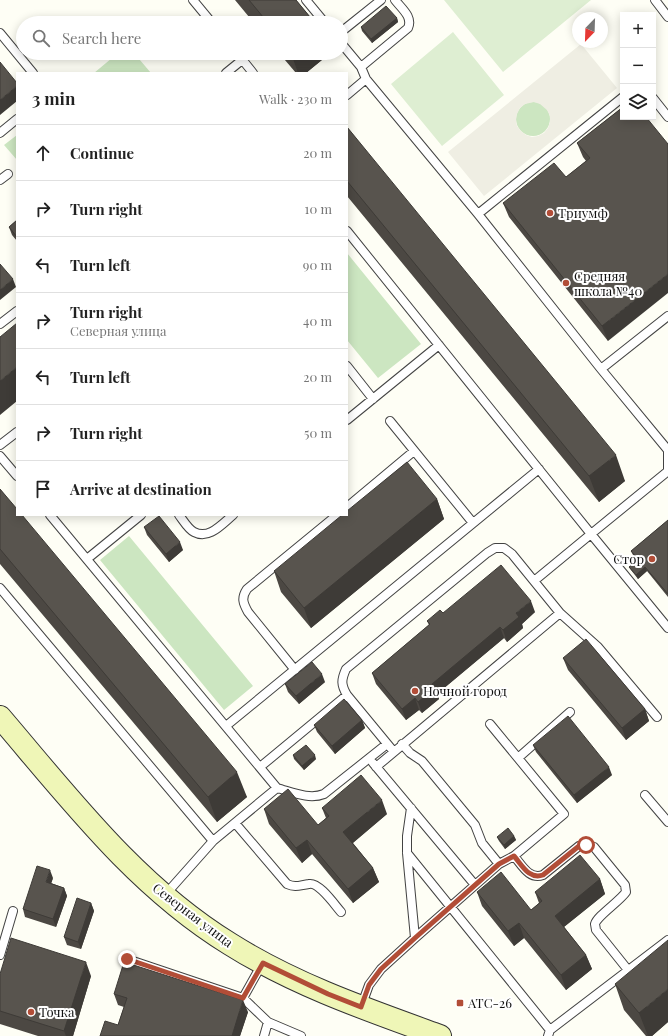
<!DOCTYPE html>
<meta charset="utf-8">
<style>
:root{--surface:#fff;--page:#f2f2f2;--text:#222;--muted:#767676;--line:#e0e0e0}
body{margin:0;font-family:"Playfair Display",serif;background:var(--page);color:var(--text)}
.controls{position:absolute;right:12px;top:12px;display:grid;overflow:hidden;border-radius:0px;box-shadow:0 2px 10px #0003}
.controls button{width:36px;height:36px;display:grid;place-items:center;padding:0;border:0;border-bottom:1px solid var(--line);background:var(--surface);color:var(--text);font:20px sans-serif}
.compass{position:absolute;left:572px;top:12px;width:36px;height:36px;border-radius:50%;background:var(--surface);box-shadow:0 2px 10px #0003;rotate:203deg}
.stop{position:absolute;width:12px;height:12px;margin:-9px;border:3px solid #b24d37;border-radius:50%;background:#fff}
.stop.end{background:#b24d37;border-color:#fff;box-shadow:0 1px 4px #0008}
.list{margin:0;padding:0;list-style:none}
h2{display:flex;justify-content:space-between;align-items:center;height:52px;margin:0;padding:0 16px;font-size:17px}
h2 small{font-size:13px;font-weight:400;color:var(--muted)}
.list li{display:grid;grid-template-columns:26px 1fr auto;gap:12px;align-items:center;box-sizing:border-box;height:56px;padding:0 16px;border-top:1px solid var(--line)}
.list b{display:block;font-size:15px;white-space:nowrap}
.list p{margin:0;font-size:13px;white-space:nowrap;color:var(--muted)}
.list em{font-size:13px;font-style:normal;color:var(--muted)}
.icon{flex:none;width:22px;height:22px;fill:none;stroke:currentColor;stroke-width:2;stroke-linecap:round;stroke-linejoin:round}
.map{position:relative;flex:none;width:668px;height:1036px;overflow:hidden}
.search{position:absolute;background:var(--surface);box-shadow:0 2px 10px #0003;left:16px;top:16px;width:332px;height:44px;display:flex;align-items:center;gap:10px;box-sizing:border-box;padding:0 14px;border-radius:22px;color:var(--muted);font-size:15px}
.panel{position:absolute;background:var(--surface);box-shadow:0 2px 10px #0003;left:16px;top:72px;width:332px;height:444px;border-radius:0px}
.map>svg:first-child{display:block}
.green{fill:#cce6c1}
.pitch{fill:#deeed2}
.plaza{fill:#efeee3;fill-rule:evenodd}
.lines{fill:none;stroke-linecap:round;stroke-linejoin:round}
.service-casing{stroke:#434343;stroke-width:10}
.secondary-casing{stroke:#323232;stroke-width:24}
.service{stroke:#fff;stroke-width:8}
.secondary{stroke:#eff6b7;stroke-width:22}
.wall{fill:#4c4843}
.shaded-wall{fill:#3e3b37}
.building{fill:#58544e;stroke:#3e3b37}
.route{stroke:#b24d37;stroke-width:5}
.poi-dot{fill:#b24d37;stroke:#fff;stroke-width:1.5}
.labels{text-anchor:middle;stroke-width:4;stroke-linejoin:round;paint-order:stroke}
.poi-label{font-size:13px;fill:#101010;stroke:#fff;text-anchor:start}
.street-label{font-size:13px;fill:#101010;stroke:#fff}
</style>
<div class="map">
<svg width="668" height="1036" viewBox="0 0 668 1036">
<rect width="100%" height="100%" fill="#fefef5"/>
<path class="green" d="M118,53H134L151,73H94Z
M516 119a17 17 0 1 1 34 0a17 17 0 1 1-34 0Z
M17,135V160L4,145Z
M347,253L421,344L378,378L347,340Z
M129,536L253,686L224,710L100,560Z"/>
<path class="pitch" d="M444,0H591L503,72Z
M453,32L504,95L442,146L391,84Z"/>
<path class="plaza" d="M581,44L617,88L484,196L448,152ZM534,102L540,104L547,110L550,116V122L548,128L544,133L538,136L532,137L526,135L521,131L517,126L516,120L517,114L520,108L525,104Z"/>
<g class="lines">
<g class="service-casing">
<path id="service" d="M193,0L212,23
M306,0L325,23
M655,0L668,17
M341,32L381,0
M0,33L33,73
M341,43L361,67L366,79L478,214L601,369L667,449
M237,53L253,73
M361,67L408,28C413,17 402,9 395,0
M226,73L242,60
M347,95L366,79
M653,98L668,117
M0,133L17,119
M0,180L8,174
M478,214L623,97
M347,231L591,534L534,581
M0,324L17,311
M347,366L373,399
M601,369L668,316
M347,420L439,345
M390,421L473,523
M0,445L17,432
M668,449V470
M0,456L17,476
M668,471L591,534L668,628
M347,507L414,451
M50,515L277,788C292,792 309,800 324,794L387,744
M179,515C183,520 188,529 194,532C209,540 222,524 233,515
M87,559L141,515
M0,588L213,841L165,895
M295,670L248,612C243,603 241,598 247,589L337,515
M226,726L539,469
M402,744L410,753L422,761L475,825L482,843L499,864
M394,752L347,695C341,685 341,680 346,669L487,553L495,548H504L512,554L560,613L598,647L657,717
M518,758L570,712
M373,763L475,885
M260,767L347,695
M376,767L560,613
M645,795L668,822
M411,808L407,836V853L415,938
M235,823L287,884C296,888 300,885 309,884C319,882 334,904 341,912
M213,841L277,788
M407,853L550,1030
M514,856C522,865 529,880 543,875L579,846L586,845L594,847L625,885L626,892C620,901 597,916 595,924C595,924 596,930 596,930L628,970
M0,955L13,911
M127,959L243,998L268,1022L301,1036
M243,998L262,964
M361,1007L369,985L381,969L415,938L499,864L514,856L564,814L490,724
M264,1036L268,1022
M548,1036L550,1030L668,940"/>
</g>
<g class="secondary-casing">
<path id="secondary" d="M0,717C70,799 137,887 230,944C295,985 368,1010 440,1036"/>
</g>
<use href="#service" class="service"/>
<use href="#secondary" class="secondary"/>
</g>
<path class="wall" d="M235,0H296L315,23H254Z
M397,18L398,22L372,43L362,31L361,27Z
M279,53H327L328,55L306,73H296Z
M623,107L608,341L509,217L503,203L566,177L586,161L583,157L577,143Z
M347,127L625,481L599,502L347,196Z
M17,220V241L12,235L9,227Z
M0,489L247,797L217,822L0,564Z
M437,499L444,519L311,628L281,592L274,571Z
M668,520V597L647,571L638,579L631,570L629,567L637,560L633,555L631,551Z
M144,527L183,550L169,562L147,535Z
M535,612L522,624L523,628L507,642L504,638L437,694L439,699L422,713L419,710L406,720L376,684L372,673L429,625L427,621L443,613Z
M563,658L645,709L649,721L626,740L568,670Z
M325,682L299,704L288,692L285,684Z
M362,720L365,728L335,754L317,732L314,725Z
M533,745L612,775L577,803L536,752Z
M293,755L316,759L304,770L294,759Z
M322,808L387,814L353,843L373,868L379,882L353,903L312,854L302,863L269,824L264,809L318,825L326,818Z
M514,836L516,840L505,849L499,841L497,837Z
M53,878L51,883L64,888L67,896L56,927L25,917L23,909Z
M600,879L605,894L564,927L586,955L592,969L566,990L524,938L514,946L482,906L477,892L531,910L539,903L535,892Z
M91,903L94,911L81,949L67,945L64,937Z
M0,974L91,976L73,1036H38L0,1024Z
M615,984L668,1022L652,1036H646L624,1010Z
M114,994L248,1012L240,1036H100L118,1025L124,1007L118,1005Z"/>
<path class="shaded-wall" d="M397,18L398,22L372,43L371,39Z
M291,53H327L328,55L306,73H298Z
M17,86V101L0,115V100Z
M668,274V293L608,341L602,326Z
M13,279L16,287L0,300V290Z
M17,367V401L0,415V381Z
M616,455L625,481L599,502L589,476Z
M437,499L444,519L311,628L304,608Z
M180,542L183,550L169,562L166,554Z
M645,567L647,571L638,579L636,575Z
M531,601L535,612L522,624L523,628L507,642L503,630L516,613Z
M500,627L504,638L437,694L439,699L422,713L418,702L432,684Z
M322,674L325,682L299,704L296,696Z
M415,698L419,710L406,720L402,709Z
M645,709L649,721L626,740L622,728Z
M362,720L365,728L335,754L332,746Z
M315,755L316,759L304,770L302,766Z
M609,767L612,775L577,803L574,795Z
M237,772L247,797L217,822L208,797Z
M382,800L387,814L349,846L343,832Z
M514,836L516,840L505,849L504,845Z
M307,840L312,854L302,863L296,848Z
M373,868L379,882L353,903L348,889Z
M50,870L53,878L49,890L46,882Z
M600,879L605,894L560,930L555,916Z
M64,888L67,896L56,927L53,919Z
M91,903L94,911L81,949L78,942Z
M519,923L524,938L514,946L508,931Z
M586,955L592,969L566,990L561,975Z
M86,962L91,976L73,1036H66L64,1031Z
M668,989V1022L652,1036H648L639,1013Z
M243,1000L248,1012L240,1036H232Z"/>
<path class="building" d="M249,0H296L315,23H268Z
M386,6L397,18L371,39L361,27Z
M0,62L17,83V86L0,100Z
M623,107V117H646L668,144V274L602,326L503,203L554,163L566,177L590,158L577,143Z
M347,127L616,455L589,476L347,181Z
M17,220V237L9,227Z
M0,264L13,279L0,290Z
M17,323V367L0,381V337Z
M407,462L437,499L304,608L274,571L342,515H347V511Z
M0,489L17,509V515H22L237,772L208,797L0,549Z
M159,516L180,542L166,554L144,527Z
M668,520V594L645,567L636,575L629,567L638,559L631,551Z
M501,565L531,601L516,613L519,617L503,630L500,627L432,684L435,688L418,702L415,698L402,709L372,673L430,624L427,621L440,610L443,613Z
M586,639L645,709L622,728L563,658Z
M312,662L322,674L296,696L285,684Z
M344,699L362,720L332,746L314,725Z
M568,716L609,767L574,795L533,745Z
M306,745L315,755L302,766L293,755Z
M361,775L382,800L343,832L373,868L348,889L307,840L296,848L264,809L288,789L318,825L329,816L322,808Z
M508,828L514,836L504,845L497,837Z
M580,855L600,879L555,916L586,955L561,975L519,923L508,931L477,892L501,872L531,910L542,901L535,892Z
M37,866L50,870L46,882L64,888L53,919L23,909Z
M77,898L91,903L78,942L64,937Z
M11,938L86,962L64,1031L0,1011V974Z
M668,940V989L639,1013L615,984Z
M124,962L243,1000L232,1036H100L105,1021L118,1025L127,998L114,994Z"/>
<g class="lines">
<path class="route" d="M127,959L243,998L263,963L328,994L361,1007L369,985L381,969L415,938L499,864L514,856C522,865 529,880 543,875L579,846L586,845"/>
</g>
<g class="poi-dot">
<circle cx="550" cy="213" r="4"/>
<circle cx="566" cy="283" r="4"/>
<circle cx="652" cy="559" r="4"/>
<circle cx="415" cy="691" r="4"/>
<rect x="456" y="999" width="8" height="8" rx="2"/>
<circle cx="31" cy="1012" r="4"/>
</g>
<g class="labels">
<g class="poi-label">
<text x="558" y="218">Триумф</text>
<text x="574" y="281">Средняя<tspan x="574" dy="15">школа №40</tspan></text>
<text x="644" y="564" text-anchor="end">Стор</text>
<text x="423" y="696">Ночной город</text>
<text x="468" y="1008">АТС-26</text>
<text x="39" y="1017">Точка</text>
</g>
<g class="street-label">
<text transform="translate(193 915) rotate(37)" y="5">Северная улица</text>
</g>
</g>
</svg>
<div class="controls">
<button>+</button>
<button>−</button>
<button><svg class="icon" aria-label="layers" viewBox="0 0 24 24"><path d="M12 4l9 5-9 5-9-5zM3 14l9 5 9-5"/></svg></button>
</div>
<svg class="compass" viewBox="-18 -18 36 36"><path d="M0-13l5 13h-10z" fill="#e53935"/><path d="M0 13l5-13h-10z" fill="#767676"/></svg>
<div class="stop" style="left:586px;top:845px"></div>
<div class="stop end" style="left:127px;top:959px"></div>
<div class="search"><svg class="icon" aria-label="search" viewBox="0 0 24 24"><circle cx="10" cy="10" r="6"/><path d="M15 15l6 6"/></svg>Search here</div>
<section class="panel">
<h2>3 min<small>Walk · 230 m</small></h2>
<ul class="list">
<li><svg class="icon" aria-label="ahead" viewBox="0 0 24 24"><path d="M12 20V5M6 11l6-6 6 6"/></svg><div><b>Continue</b></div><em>20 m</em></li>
<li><svg class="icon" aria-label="right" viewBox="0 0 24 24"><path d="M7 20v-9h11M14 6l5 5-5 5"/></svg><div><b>Turn right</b></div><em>10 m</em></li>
<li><svg class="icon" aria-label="left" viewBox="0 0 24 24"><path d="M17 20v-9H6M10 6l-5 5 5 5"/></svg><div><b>Turn left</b></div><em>90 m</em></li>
<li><svg class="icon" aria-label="right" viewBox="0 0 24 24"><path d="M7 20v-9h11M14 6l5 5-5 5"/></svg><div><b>Turn right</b><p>Северная улица</p></div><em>40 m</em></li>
<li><svg class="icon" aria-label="left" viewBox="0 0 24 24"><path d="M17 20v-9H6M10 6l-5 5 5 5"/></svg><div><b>Turn left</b></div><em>20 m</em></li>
<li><svg class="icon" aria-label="right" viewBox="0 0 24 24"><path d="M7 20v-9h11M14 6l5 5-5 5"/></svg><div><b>Turn right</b></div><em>50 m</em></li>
<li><svg class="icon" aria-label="arrive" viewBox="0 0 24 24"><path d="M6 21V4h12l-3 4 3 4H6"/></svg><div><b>Arrive at destination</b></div></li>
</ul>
</section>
</div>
